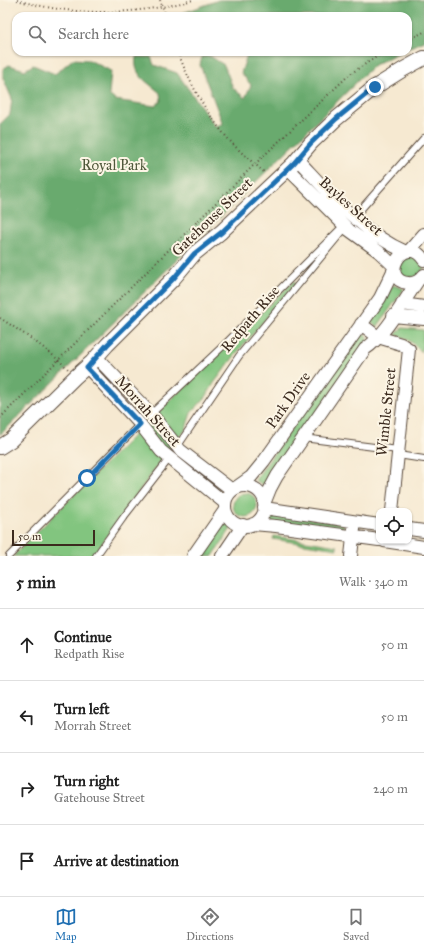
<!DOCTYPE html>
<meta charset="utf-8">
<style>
:root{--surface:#fff;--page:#f2f2f2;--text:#222;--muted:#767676;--line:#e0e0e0;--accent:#1f6fb2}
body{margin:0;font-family:"IM FELL Great Primer",serif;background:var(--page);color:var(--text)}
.controls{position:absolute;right:12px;bottom:12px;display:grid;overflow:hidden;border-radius:8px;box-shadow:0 1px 3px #0004}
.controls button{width:36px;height:36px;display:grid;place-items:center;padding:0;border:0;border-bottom:1px solid var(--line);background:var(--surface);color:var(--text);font:20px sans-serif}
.scale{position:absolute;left:12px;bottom:10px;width:83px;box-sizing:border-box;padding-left:4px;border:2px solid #3b2a1e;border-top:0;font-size:11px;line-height:14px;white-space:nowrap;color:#3b2a1e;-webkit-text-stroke:3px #fcf5e5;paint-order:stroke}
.stop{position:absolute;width:12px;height:12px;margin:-9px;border:3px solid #1f6fb2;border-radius:50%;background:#fff}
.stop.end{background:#1f6fb2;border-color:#fff;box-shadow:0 1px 4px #0008}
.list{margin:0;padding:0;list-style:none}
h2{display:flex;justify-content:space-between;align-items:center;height:52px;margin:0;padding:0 16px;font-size:17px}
h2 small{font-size:13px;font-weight:400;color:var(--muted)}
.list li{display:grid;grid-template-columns:26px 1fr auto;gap:12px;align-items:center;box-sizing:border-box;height:72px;padding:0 16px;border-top:1px solid var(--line)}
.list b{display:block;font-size:15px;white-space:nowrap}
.list p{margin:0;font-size:13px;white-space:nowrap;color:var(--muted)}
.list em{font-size:13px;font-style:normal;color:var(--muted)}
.icon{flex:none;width:22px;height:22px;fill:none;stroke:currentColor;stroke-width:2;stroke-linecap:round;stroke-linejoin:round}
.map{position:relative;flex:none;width:424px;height:556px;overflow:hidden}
.search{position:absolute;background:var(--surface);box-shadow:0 1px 3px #0004;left:12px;right:12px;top:12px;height:44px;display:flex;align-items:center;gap:10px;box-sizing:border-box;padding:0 14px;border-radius:12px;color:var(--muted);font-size:15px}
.sheet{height:340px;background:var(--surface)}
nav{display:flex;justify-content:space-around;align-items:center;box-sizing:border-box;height:56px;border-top:1px solid var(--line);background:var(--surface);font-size:11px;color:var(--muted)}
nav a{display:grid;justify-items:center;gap:2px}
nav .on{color:var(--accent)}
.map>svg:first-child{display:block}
.green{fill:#82c57f;stroke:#5e784e}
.forest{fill:#69aa6e;stroke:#526a46}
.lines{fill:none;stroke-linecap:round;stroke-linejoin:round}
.service-casing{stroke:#574739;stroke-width:8}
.minor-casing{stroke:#574739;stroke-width:14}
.tertiary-casing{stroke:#574739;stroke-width:16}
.path{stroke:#574739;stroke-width:2;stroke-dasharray:1 3;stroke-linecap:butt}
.service{stroke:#fff;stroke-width:6}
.minor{stroke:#fff;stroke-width:12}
.tertiary{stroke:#fff;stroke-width:14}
.route{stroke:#1f6fb2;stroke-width:5}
.labels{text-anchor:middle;stroke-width:4;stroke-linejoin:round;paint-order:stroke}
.park-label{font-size:15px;fill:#50583b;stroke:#fcf5e5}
.street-label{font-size:15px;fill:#3b2a1e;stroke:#fcf5e5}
</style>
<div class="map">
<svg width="424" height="556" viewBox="0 0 424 556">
<rect width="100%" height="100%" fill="#fcf5e5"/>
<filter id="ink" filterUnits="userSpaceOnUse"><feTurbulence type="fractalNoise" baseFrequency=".025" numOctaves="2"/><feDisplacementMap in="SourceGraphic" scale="8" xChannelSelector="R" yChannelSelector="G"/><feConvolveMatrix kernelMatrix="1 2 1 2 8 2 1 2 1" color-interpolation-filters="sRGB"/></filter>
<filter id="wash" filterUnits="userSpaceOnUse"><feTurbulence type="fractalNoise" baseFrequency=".012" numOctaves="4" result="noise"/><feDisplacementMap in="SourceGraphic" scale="16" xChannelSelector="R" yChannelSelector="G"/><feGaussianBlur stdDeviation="0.9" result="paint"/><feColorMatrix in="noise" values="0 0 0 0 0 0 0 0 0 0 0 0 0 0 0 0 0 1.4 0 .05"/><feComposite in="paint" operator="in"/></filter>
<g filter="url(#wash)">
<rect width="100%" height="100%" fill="#f6e9d1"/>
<path class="green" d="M409,254L423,265V269L418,276L407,278L400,273V261Z
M294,281L296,284L239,350L214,383L206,397L191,413L185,431L172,445L93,556H13L135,434Z
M393,285L404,289L377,327L368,320Z
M402,328L424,330L422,352C413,344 408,337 395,335Z
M361,331L369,338L265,486L255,480Z
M233 505a12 12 0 1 1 24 0a12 12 0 1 1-24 0Z
M271,512L344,524L343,530L267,522Z
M223,521L232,527L213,556H198Z
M274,536L337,546V549L273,539Z"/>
<path class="forest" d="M219,0H424V41L408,48V16H180V14Z
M248,52H400L374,65L0,435V124L10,114L12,99L3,78V69L9,65L25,70L33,65L55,74L73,59L89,60L111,71L109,95L115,100L155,106L161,101L160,93C147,81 133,76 136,57H151L154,65L177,73L215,126L223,124L200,65L202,57L210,56L224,65L233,88L245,98L251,85L241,73Z"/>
</g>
<g filter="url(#ink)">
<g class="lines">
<g class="service-casing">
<path id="service" d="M354,217L424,138
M151,414L223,346L344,225
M303,438L398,450
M177,447L239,356L346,227
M398,455L424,459
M9,556L140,424
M96,556L123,518L169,459"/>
</g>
<g class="minor-casing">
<path id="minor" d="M297,159C330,194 362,233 406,252
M288,169L349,230L378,251L394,266
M409,251L424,234
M424,260C404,231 378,280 408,283C415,284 420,280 424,275
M402,304L424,307
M393,316L424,319
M361,324L378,337L401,344L409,349L392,511
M97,358L153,416L180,450L232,490
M87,367L140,424L161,451L225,503
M225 506a20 20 0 1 1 40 0a20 20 0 1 1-40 0Z
M234,489L251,477L264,461L380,298L394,269
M264,504L270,489L277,476L365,349C384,337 404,301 417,282
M264,508L379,525
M253,524L276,526L379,540
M409,529L424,531
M384,541L424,547
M193,556L225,510
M222,556L243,525
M351,556L354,529"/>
</g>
<g class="tertiary-casing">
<path id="tertiary" d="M0,447L11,440L75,377L92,362L107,345L174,278L194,254L221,232L294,163L311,143L336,119L375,87L404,69L424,58"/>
</g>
<path class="path" d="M17,0C74,17 137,15 193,0
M160,0L166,16
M408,40L424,32
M178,52C189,83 209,118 231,142C241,153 254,163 265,173
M0,318C23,333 48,349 68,369
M0,418L255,164L350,74L384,52"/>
<use href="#service" class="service"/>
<use href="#minor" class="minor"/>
<use href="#tertiary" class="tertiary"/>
</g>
</g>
<g class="lines" filter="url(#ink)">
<path class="route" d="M87,478L140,424L87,368L107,345L174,278L194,254L222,232L294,163L311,143L336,119L375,87"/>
</g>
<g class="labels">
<g class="park-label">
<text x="114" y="170">Royal Park</text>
</g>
<g class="street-label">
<text transform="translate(351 206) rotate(42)" y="5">Bayles Street</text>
<text transform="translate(212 217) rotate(-44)" y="5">Gatehouse Street</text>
<text transform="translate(250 319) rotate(-50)" y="5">Redpath Rise</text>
<text transform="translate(288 400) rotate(-55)" y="5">Park Drive</text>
<text transform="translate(148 411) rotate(48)" y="5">Morrah Street</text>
<text transform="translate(386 412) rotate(-84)" y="5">Wimble Street</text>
</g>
</g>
</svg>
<div class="controls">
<button><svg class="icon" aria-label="locate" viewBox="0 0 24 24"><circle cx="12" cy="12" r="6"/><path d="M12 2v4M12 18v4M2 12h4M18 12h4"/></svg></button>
</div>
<div class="scale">50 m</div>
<div class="stop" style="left:87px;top:478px"></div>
<div class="stop end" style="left:375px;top:87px"></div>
<div class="search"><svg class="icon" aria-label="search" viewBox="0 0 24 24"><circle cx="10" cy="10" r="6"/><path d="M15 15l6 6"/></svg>Search here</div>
</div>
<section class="sheet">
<h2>5 min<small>Walk · 340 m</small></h2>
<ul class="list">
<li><svg class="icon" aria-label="ahead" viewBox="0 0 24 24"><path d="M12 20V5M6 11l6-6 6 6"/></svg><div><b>Continue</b><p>Redpath Rise</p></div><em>50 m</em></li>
<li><svg class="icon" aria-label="left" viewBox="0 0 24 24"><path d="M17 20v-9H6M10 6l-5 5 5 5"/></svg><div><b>Turn left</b><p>Morrah Street</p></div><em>50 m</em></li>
<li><svg class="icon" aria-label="right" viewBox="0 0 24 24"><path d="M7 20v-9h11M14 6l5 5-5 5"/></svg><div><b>Turn right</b><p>Gatehouse Street</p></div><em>240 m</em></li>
<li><svg class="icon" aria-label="arrive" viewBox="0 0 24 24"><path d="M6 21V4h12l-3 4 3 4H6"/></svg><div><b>Arrive at destination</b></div></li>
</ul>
</section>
<nav>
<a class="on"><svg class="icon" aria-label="map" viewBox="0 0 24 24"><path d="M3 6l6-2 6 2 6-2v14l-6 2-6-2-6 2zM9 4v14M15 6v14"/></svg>Map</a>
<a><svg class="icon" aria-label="directions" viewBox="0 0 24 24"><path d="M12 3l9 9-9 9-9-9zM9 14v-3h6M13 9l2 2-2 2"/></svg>Directions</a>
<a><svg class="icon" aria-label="saved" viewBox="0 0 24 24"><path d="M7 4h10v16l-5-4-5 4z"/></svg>Saved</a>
</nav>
